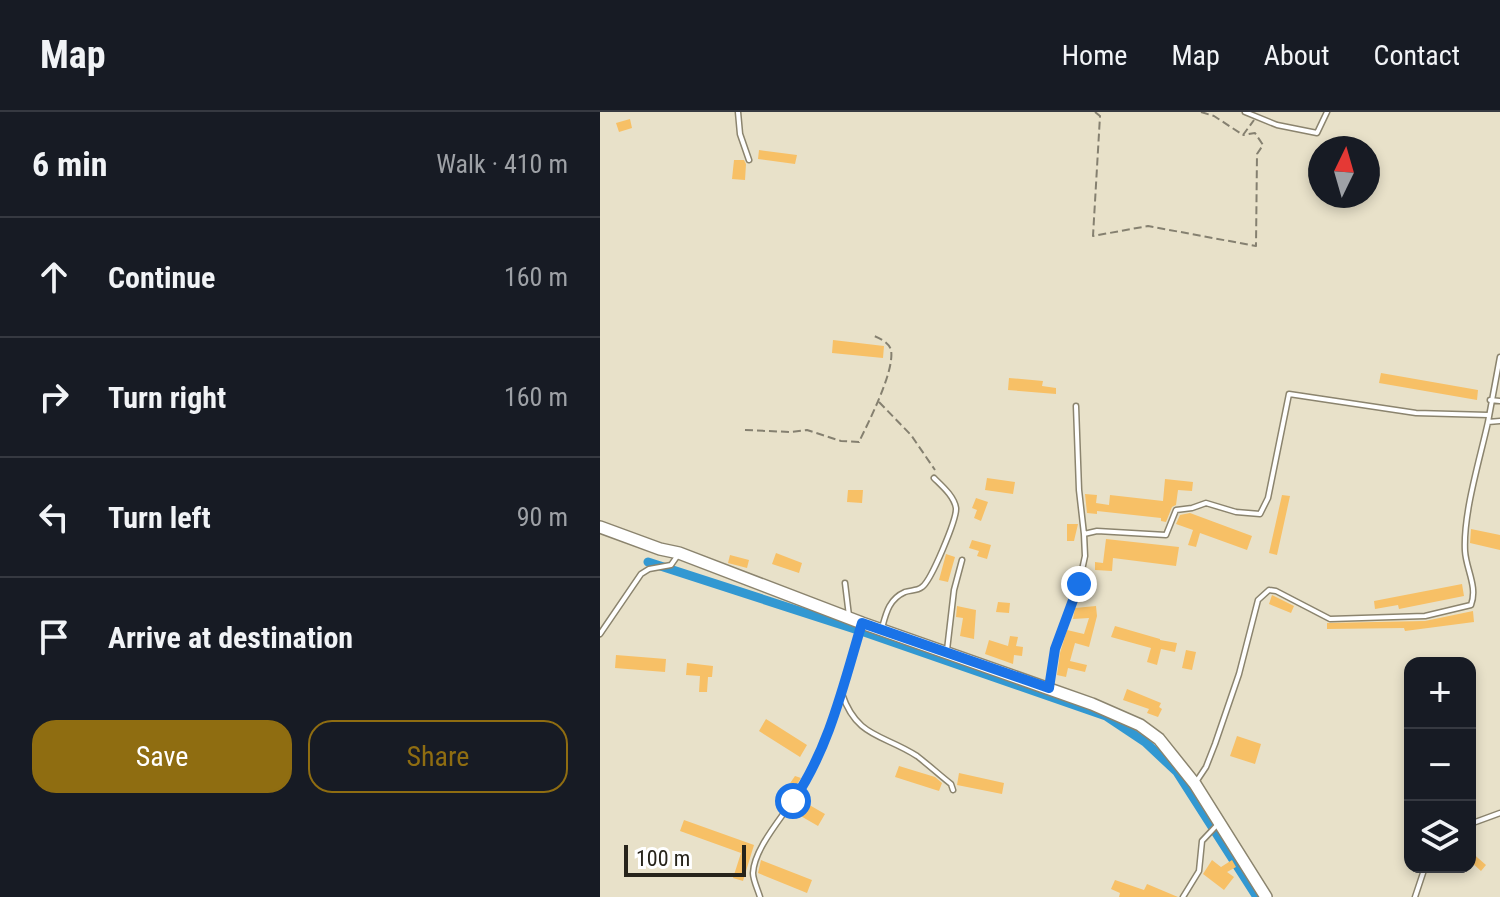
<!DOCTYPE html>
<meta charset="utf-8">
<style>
:root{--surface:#171b24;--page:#20242c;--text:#f1f3f6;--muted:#9ea1a6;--line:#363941;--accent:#8f6d11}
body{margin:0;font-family:"Roboto Condensed",sans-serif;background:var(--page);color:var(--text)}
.controls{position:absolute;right:24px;bottom:24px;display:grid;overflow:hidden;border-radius:16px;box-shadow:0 4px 12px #0003}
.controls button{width:72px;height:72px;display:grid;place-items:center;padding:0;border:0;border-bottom:2px solid var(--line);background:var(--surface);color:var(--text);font:40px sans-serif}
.compass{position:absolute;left:708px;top:24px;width:72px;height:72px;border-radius:50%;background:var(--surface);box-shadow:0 4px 12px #0003;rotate:5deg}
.scale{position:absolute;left:24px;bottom:20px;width:122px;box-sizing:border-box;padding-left:8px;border:4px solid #27241b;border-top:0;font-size:22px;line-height:28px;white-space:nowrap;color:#27241b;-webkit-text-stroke:6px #fff;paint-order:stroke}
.stop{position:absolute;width:24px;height:24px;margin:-18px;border:6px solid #1a73e8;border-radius:50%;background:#fff}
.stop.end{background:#1a73e8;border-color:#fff;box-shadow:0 2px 8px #0008}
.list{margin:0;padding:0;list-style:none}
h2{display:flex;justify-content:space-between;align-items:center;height:104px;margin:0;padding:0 32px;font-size:34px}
h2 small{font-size:26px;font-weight:400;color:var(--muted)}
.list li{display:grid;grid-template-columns:52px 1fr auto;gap:24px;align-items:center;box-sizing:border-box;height:120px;padding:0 32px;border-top:2px solid var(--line)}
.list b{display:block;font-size:30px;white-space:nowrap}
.list em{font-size:26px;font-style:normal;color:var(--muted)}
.actions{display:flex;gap:16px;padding:24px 32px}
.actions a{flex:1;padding:18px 0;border:2px solid var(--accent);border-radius:24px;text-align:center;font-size:28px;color:var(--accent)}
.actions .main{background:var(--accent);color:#fff}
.icon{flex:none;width:44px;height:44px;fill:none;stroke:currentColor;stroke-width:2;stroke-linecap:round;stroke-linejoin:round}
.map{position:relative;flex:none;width:900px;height:785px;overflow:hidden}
header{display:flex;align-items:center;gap:48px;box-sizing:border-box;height:112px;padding:0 40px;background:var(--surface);border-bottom:2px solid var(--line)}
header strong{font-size:38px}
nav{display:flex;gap:44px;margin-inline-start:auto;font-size:28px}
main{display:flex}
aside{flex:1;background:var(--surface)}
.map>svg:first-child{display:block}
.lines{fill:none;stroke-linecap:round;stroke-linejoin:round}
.canal{stroke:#3298d2;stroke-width:9}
.building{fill:#f7c066}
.service-casing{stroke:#8b846e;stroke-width:7}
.tertiary-casing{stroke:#8b846e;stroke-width:14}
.path{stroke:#858070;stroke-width:2;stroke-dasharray:8 4;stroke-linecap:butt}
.service{stroke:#fff;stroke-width:4}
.tertiary{stroke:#fff;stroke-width:11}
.route{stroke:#1a73e8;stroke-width:10}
</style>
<header>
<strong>Map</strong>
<nav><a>Home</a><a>Map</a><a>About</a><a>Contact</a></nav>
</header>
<main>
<aside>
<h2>6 min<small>Walk · 410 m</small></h2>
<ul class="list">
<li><svg class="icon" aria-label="ahead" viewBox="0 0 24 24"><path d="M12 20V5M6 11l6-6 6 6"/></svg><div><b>Continue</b></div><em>160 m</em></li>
<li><svg class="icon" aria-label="right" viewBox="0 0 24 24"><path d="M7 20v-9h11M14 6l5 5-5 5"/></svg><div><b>Turn right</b></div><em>160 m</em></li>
<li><svg class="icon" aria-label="left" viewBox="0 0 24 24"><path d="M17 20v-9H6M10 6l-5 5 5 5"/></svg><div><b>Turn left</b></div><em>90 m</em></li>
<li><svg class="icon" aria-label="arrive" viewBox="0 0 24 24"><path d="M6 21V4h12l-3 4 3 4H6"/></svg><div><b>Arrive at destination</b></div></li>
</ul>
<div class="actions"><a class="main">Save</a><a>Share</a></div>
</aside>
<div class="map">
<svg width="900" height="785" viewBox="0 0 900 785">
<rect width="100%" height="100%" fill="#e8e1c9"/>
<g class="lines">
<path class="canal" d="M48,450L264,520L506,604L545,630L577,660L657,785"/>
</g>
<path class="building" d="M30,7L32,16L19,20L16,11Z
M159,38L197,43L195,52L158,47Z
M134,48H144L146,52L145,68L132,67Z
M233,228L284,234L283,246L232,241Z
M781,261L878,278L877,288L779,271Z
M409,266L443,269L442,274L456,276V282L408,278Z
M387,366L415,370L413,382L385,378Z
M565,367L593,370L592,379L578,378L576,393L572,395L566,410L561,409V406L497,399V402L487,401L485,382L497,383L496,391L509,393L510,383L563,389Z
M248,378H263L262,391L247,390Z
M682,383L690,384L677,443L669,441Z
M376,386L388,390L381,409L374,406L377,398L372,396Z
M590,401L652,424L647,438L600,421L596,435L588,433L593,418L576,412L580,403Z
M467,412H478L474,429H467Z
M871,417L900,423V438L870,431Z
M506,427L579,435L576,454L513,446L512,459L495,458V450L503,451Z
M372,428L391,433L387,447L377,444L379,439L369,436Z
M176,441L202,451L199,461L172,452Z
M346,442L355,445L348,470L339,468Z
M130,443L149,448L147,456L128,451Z
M862,472L864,484L799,497L798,493L775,497L774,489Z
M672,483L694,494L691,501L669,492Z
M398,490L410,491L409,501L396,500Z
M357,494L376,498L374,527L360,524L363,506L356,505Z
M496,494L497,504L489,535L475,531L470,549L487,553L485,560L468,556L466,565L457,563L460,541L467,518L484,522L489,506L473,507L475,496Z
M873,499L874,510L805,519L804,516L727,517V511L825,509Z
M515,514L560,527V528L577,531L575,540L561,537L557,553L547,550L551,536L511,525Z
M410,524L418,525L416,534L423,535L422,544L414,543L413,552L385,542L389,528L408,534Z
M586,538L596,540L592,558L582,556Z
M16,543L66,547L65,560L15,556Z
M87,551L113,554L112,565H108L107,580H99L100,564L86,563Z
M527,577L561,591L559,595L562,597L558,605L547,601L549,597L523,588Z
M166,607L207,633L200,645L159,619Z
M637,624L661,632L655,652L630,644Z
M299,654L335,665L342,671L339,679L295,665Z
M359,661L404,671L402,682L357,673Z
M195,664L201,666L190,683L184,680Z
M199,687L225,702L218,714L192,699Z
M84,708L154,733L143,769L133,766L141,741L80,719Z
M870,739L886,753L881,759L870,749Z
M161,748L212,768L207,781L158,761Z
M612,748L621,755L632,748L636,755L627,760L634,765L624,778L603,762Z
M515,768L544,778L547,772L578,785H519L520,781L511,777Z"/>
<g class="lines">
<g class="service-casing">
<path id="service" d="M138,0L140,22L149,48
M645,0L677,13L717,21L727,0
M890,288L900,289
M476,294L479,378L484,422
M888,310L900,245
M245,471L249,504
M282,516C286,501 289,487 305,480C311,478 317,479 322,475C331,469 357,407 356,396C354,384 342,374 334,366
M0,522L41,462L49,457L71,453L78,443
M347,538L354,478L362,448
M450,574L455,537L479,472L485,444L484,422L497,419L566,423L576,398L592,396L606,391L636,400L660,402L668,386L689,282L816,301L888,303
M242,582C257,626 283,622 317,644C325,650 342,665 351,672L353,678
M596,670L606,655L615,632L639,562L658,488L669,478L676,479L730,507L825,504L871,493C878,475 866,457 865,439C863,401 880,347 888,310L900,309
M870,712L900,701
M160,785C158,778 153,768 153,761C154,738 179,709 191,691C228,638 243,574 262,514
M583,785L599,759L602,729L618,712
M815,785L825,755"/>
</g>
<g class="tertiary-casing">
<path id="tertiary" d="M0,415L60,437L79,441L262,511L492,592L540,613L559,627L595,672L666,785"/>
</g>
<path class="path" d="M495,0L500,4L493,124L548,114L656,134L657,42L663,33L655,21L643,23
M601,0L614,4L643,23L654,8
M279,290L311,323L335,358
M145,318L190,320L207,318L241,329L259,330C268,311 295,259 291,238C289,230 279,226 272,223"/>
<use href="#service" class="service"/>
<use href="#tertiary" class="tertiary"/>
</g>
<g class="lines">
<path class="route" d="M193,689C229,637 244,571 262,511L449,576L455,537L479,472"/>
</g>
</svg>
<div class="controls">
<button>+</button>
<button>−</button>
<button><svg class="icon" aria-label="layers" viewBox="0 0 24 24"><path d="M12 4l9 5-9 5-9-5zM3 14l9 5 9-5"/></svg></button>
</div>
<svg class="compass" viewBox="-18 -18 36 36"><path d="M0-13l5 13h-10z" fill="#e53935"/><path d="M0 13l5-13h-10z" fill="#9ea1a6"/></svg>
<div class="scale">100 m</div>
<div class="stop" style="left:193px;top:689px"></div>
<div class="stop end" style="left:479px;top:472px"></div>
</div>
</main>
